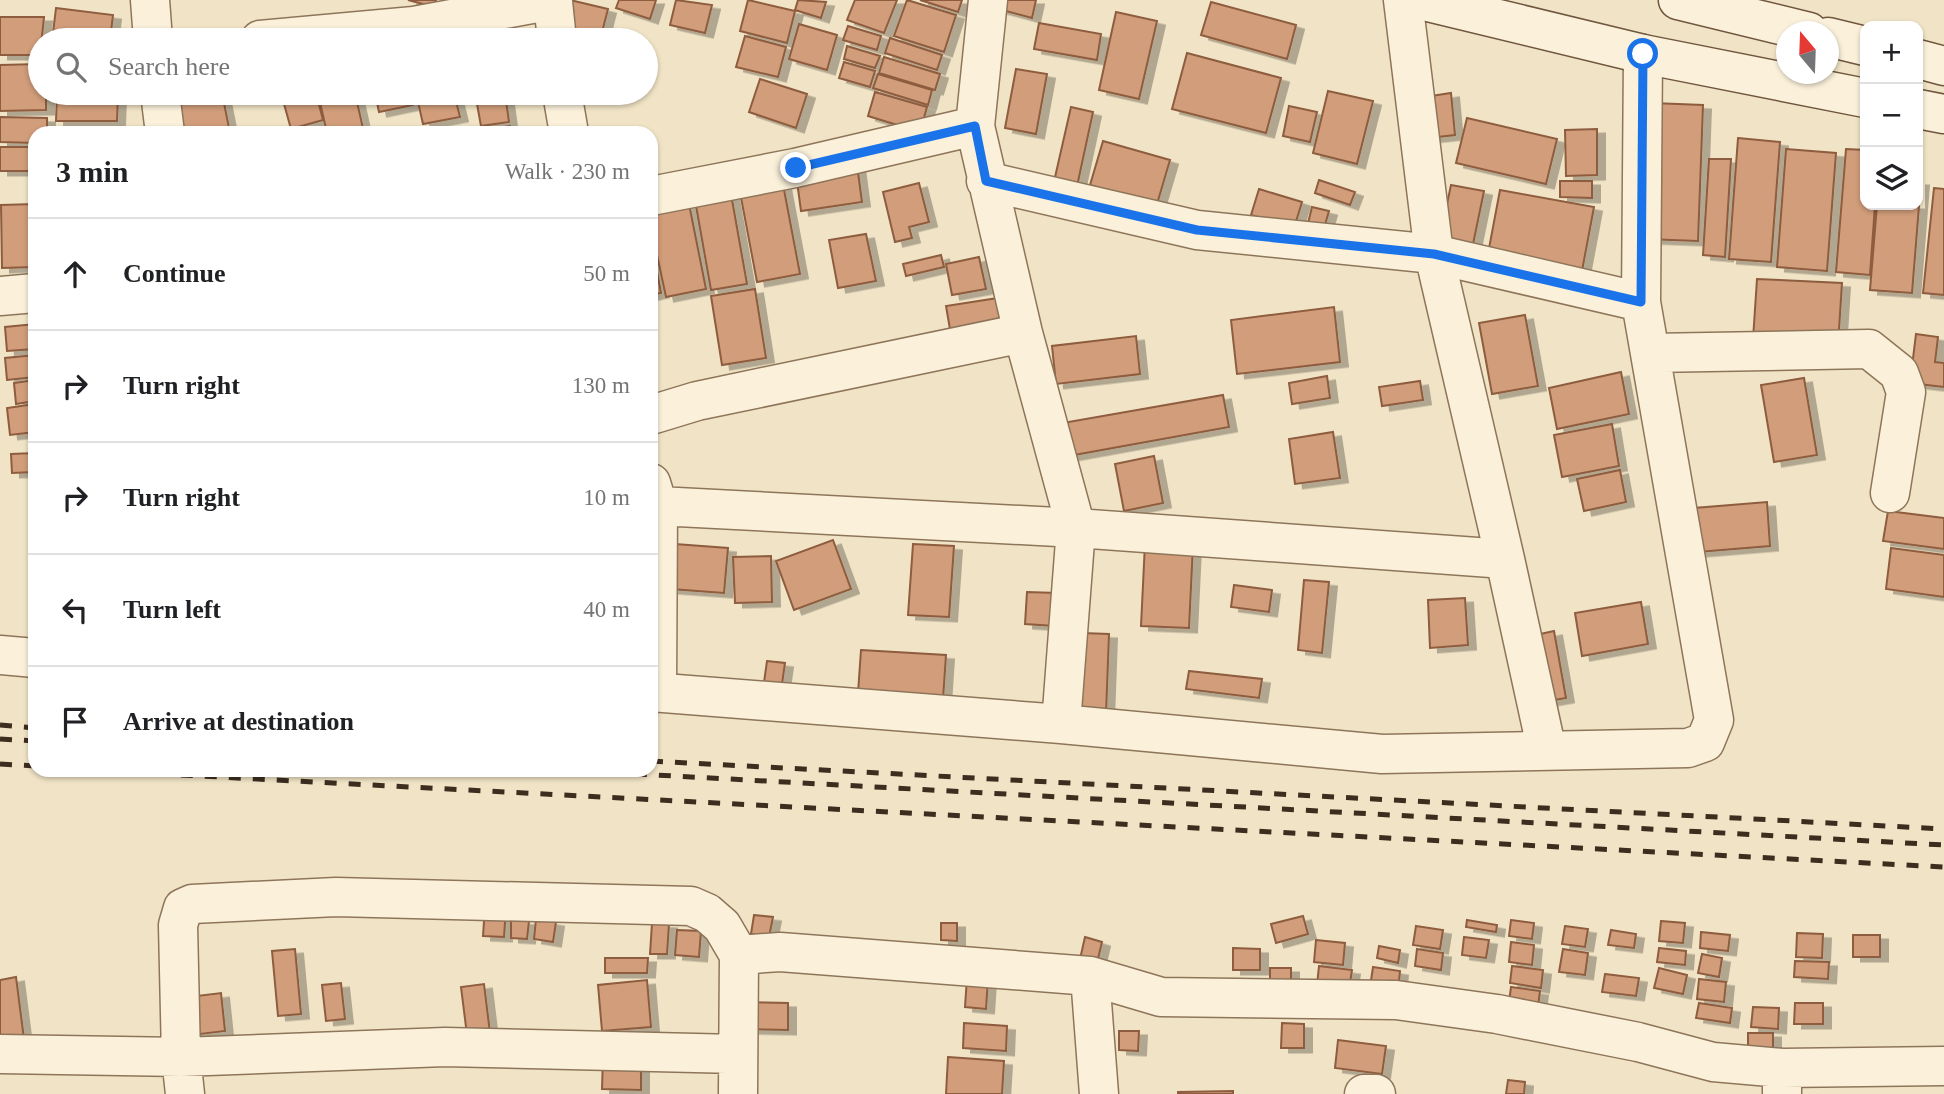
<!DOCTYPE html>
<meta charset="utf-8">
<style>
:root{--surface:#fff;--page:#f2f2f2;--text:#202124;--muted:#757577;--line:#e0e0e0}
body{margin:0;font-family:Georgia,serif;background:var(--page);color:var(--text)}
.controls{position:absolute;right:21px;top:21px;display:grid;overflow:hidden;border-radius:14px;box-shadow:0 2px 5px #0004}
.controls button{width:63px;height:63px;display:grid;place-items:center;padding:0;border:0;border-bottom:2px solid var(--line);background:var(--surface);color:var(--text);font:35px sans-serif}
.compass{position:absolute;left:1776px;top:21px;width:63px;height:63px;border-radius:50%;background:var(--surface);box-shadow:0 2px 5px #0004;rotate:341deg}
.stop{position:absolute;width:21px;height:21px;margin:-16px;border:5px solid #1a73e8;border-radius:50%;background:#fff}
.stop.end{background:#1a73e8;border-color:#fff;box-shadow:0 2px 7px #0008}
.list{margin:0;padding:0;list-style:none}
h2{display:flex;justify-content:space-between;align-items:center;height:91px;margin:0;padding:0 28px;font-size:30px}
h2 small{font-size:23px;font-weight:400;color:var(--muted)}
.list li{display:grid;grid-template-columns:46px 1fr auto;gap:21px;align-items:center;box-sizing:border-box;height:112px;padding:0 28px;border-top:2px solid var(--line)}
.list b{display:block;font-size:26px;white-space:nowrap}
.list em{font-size:23px;font-style:normal;color:var(--muted)}
.icon{flex:none;width:38px;height:38px;fill:none;stroke:currentColor;stroke-width:2;stroke-linecap:round;stroke-linejoin:round}
.map{position:relative;flex:none;width:1944px;height:1094px;overflow:hidden}
.search{position:absolute;background:var(--surface);box-shadow:0 2px 5px #0004;left:28px;top:28px;width:630px;height:77px;display:flex;align-items:center;gap:18px;box-sizing:border-box;padding:0 24px;border-radius:38px;color:var(--muted);font-size:26px}
.panel{position:absolute;background:var(--surface);box-shadow:0 2px 5px #0004;left:28px;top:126px;width:630px;height:651px;border-radius:21px}
.map>svg:first-child{display:block}
.building{fill:#d19d7a;stroke:#8e5d3f;stroke-width:2;filter:url(#shadow)}
.lines{fill:none;stroke-linecap:round;stroke-linejoin:round}
.street-casing{stroke:#8e755a;stroke-width:41}
.secondary-casing{stroke:#70563e;stroke-width:41}
.street{stroke:#fbf1db;stroke-width:38}
.secondary{stroke:#fbf1db;stroke-width:38}
.rail{stroke:#3d2d1f;stroke-width:5;stroke-dasharray:12 12;stroke-linecap:butt}
.route{stroke:#1a73e8;stroke-width:9}
</style>
<div class="map">
<svg width="1944" height="1094" viewBox="0 0 1944 1094">
<defs>
<filter id="shadow"><feDropShadow dx="8" dy="4.5" stdDeviation="0" flood-color="#0004"/></filter>
</defs>
<rect width="100%" height="100%" fill="#f1e4c6"/>
<path class="building" d="M408,0H436L434,7Z
M570,0L608,9L600,40L562,36Z
M619,0H656L650,19L616,8Z
M676,0L712,5L705,33L670,25Z
M748,0L795,11L787,43L740,31Z
M798,0L826,2L821,18L795,10Z
M855,0H897L884,33L847,20Z
M907,0L956,15L944,52L894,36Z
M920,0H962L958,12Z
M997,0H1036L1032,18L995,8Z
M1211,2L1296,25L1287,59L1201,35Z
M56,8L113,15L110,40L53,33Z
M1116,12L1157,21L1139,99L1099,90Z
M0,17H44L40,55H0Z
M1039,23L1101,34L1097,60L1034,49Z
M799,24L837,35L827,70L789,59Z
M848,26L881,36L877,50L843,40Z
M745,36L786,47L778,77L736,67Z
M890,38L942,55L937,70L885,53Z
M847,46L880,56L875,68L844,59Z
M1187,53L1281,78L1266,133L1172,109Z
M884,57L940,74L935,90L879,73Z
M844,62L875,71L870,87L839,78Z
M40,64V93H46V110L0,111V65Z
M1016,69L1047,74L1036,134L1005,128Z
M878,74L932,90L928,105L873,88Z
M760,79L807,94L796,128L749,112Z
M1328,91L1373,101L1357,164L1313,153Z
M875,92L927,107L920,132L868,116Z
M57,93L118,94L117,121H56Z
M200,93H222L230,133H181L174,98Z
M281,93H316L323,120L291,129Z
M339,93H355L364,133H327L319,98Z
M375,93H411L413,105L379,112Z
M416,93H454L460,117L423,124Z
M475,93H505L509,122L481,126Z
M1451,93L1455,135L1429,138L1424,97Z
M1652,103L1703,105L1698,241L1646,239Z
M1289,106L1317,112L1310,142L1283,136Z
M1071,107L1093,112L1076,191L1053,186Z
M0,117L47,118V133H35V143L0,142Z
M1467,118L1557,139L1546,184L1456,163Z
M510,126L511,133H464Z
M60,129H117V133H60Z
M1597,129V175L1566,176L1565,130Z
M1738,138L1780,142L1771,262L1729,259Z
M1103,141L1170,160L1157,204L1090,185Z
M0,147H35V171H0Z
M1786,149L1836,153L1827,271L1777,267Z
M1846,149L1865,150V205H1875L1870,275L1836,272Z
M1709,159H1731L1725,257L1703,255Z
M857,165L862,202L801,211L796,174Z
M782,179L800,274L757,282L739,187Z
M1319,180L1355,192L1350,205L1315,193Z
M1560,181H1592V198L1560,197Z
M1918,181H1921L1912,293L1870,290L1877,205H1918Z
M919,183L929,222L909,227L912,238L895,242L883,192Z
M1451,185L1484,191L1472,249L1439,242Z
M1934,188L1944,189V295L1923,293Z
M1259,189L1302,202L1294,228L1251,215Z
M1500,190L1594,207L1581,276L1487,259Z
M731,194L747,284L711,290L695,200Z
M35,204V267L2,268L1,205Z
M689,204L706,289L666,297L651,227V211Z
M1312,207L1329,211L1322,235L1306,231Z
M866,234L876,281L838,288L829,240Z
M651,239L661,293L651,295Z
M941,255L944,267L906,276L903,264Z
M979,257L986,289L952,295L946,264Z
M1757,279L1842,283L1838,345L1753,339Z
M755,289L766,358L722,365L711,296Z
M998,298L1002,326L951,335L946,306Z
M1334,307L1340,362L1237,374L1231,320Z
M1525,315L1538,386L1492,394L1479,323Z
M35,324V349L7,351L5,327Z
M1916,334L1938,337L1935,362L1944,363V387L1910,383Z
M1136,336L1140,374L1056,384L1052,346Z
M35,355V377L7,380L5,358Z
M1621,372L1629,414L1557,429L1549,388Z
M1327,376L1330,398L1292,404L1289,383Z
M1804,378L1817,455L1774,462L1761,385Z
M35,380V401L16,404L14,383Z
M1420,381L1423,400L1382,406L1379,387Z
M1223,395L1229,427L1063,457L1057,424Z
M35,404V432L10,435L7,408Z
M1612,424L1619,466L1562,477L1554,435Z
M1333,432L1340,478L1295,484L1289,439Z
M35,453V472L12,473L11,454Z
M1154,456L1163,503L1124,511L1115,464Z
M1620,470L1626,502L1584,511L1577,479Z
M1767,502L1770,546L1686,553L1682,509Z
M1888,511L1944,518V549L1883,541Z
M833,540L851,589L794,610L776,561Z
M1145,543L1193,545L1189,628L1141,626Z
M675,544L728,548L724,593L671,589Z
M913,544L954,546L949,617L908,615Z
M1891,548L1944,555V597L1886,589Z
M771,556L772,602L735,603L733,557Z
M1304,580L1329,582L1322,653L1298,650Z
M1234,585L1272,590L1269,612L1231,607Z
M1027,592L1057,593L1055,626L1025,624Z
M1465,598L1468,645L1430,648L1428,600Z
M1641,602L1648,644L1582,656L1575,613Z
M1554,631L1566,698L1543,702L1531,636Z
M1082,633L1109,634L1106,714L1079,713Z
M861,650L946,655L943,699L858,693Z
M767,661L785,663L781,691L763,689Z
M1189,671L1262,679L1259,698L1186,689Z
M485,907L506,908L504,937L483,936Z
M754,915L773,917L769,937L751,934Z
M1303,916L1308,934L1276,943L1271,924Z
M536,919L556,922L553,942L534,939Z
M511,920L529,921L527,939L511,938Z
M1467,920L1497,925L1496,932L1466,927Z
M1511,920L1534,923L1532,939L1509,936Z
M1661,921L1685,923L1683,943L1659,941Z
M652,923L669,924L667,954H650Z
M941,923H957V941L941,940Z
M1416,926L1443,930L1440,949L1413,945Z
M1565,926L1588,929L1585,947L1562,944Z
M677,930L701,931L699,957L675,955Z
M1611,930L1636,934L1634,948L1608,945Z
M1701,932L1730,935L1728,951L1700,948Z
M1797,933L1823,934L1822,958L1796,957Z
M1853,935H1880V957H1853Z
M1085,937L1102,942L1097,963L1080,959Z
M1464,937L1489,940L1486,958L1462,955Z
M1316,940L1345,943L1343,965L1314,962Z
M1511,942L1534,945L1532,965L1509,962Z
M1379,946L1400,950L1398,963L1377,958Z
M1233,948L1260,949V970H1233Z
M1659,948L1686,951L1685,965L1657,962Z
M295,949L301,1014L278,1016L272,951Z
M1417,949L1443,953L1441,970L1415,966Z
M1563,949L1588,953L1585,975L1559,972Z
M1702,954L1722,958L1719,977L1698,973Z
M605,958H648L647,973H605Z
M1795,961L1829,962L1828,979L1794,977Z
M1319,966L1352,970L1349,989L1317,985Z
M1512,966L1543,970L1541,988L1510,983Z
M1373,967L1400,971L1398,991L1370,987Z
M1270,968H1291V993H1270Z
M1659,968L1687,975L1683,994L1654,988Z
M1605,974L1639,978L1636,996L1602,992Z
M16,977L24,1039L0,1043V980Z
M967,977L988,979L986,1009L965,1007Z
M1699,979L1726,982L1724,1002L1697,999Z
M647,980L651,1027L602,1031L598,985Z
M341,983L345,1019L326,1021L322,985Z
M484,984L490,1033L467,1035L461,987Z
M1511,987L1540,991L1537,1014L1508,1010Z
M221,993L225,1031L192,1035L188,997Z
M744,1002L788,1003V1030L744,1029Z
M1699,1003L1732,1008L1730,1023L1696,1018Z
M1795,1003H1823V1024H1794Z
M1753,1007L1779,1008L1778,1029L1751,1027Z
M964,1023L1007,1026L1006,1051L963,1048Z
M1282,1023L1304,1024V1048H1281Z
M1119,1031H1139L1138,1051L1119,1050Z
M1748,1033H1773V1053L1748,1052Z
M1338,1040L1386,1046L1382,1074L1335,1068Z
M603,1055H641V1090L602,1089Z
M948,1057L1004,1061L1002,1094H946Z
M1508,1080L1525,1082L1524,1094H1506Z
M1233,1091V1094H1178V1092Z"/>
<g class="lines">
<g class="street-casing">
<path id="street" d="M150,0L153,40
M988,0L975,126L1023,333L1076,528L1061,724
M553,2L557,40
M260,40L414,26L553,0
M160,93L165,133
M562,93L569,133
M986,181L1197,230L1434,254L1641,302
M651,196L795,168L975,126
M0,296L35,293
M1651,353L1869,349L1899,373L1906,392L1890,493
M651,415L697,401L1023,333
M651,483L658,506L657,692
M658,506L1076,528L1505,559L1434,254L1403,0
M1505,559L1547,751
M0,655L35,658
M651,692L1061,724L1382,754L1688,748L1705,742L1714,720L1641,302L1643,54
M739,955L780,952L1090,976L1099,1094
M1090,976L1161,997L1396,1000L1497,1014L1638,1042L1713,1062L1782,1068
M0,1054L181,1057L445,1047L737,1054
M1782,1092V1068L1944,1066
M185,1094L181,1057L178,925L183,908L192,904L336,897L691,906L707,913L722,926L739,955L738,1094
M1364,1094H1376"/>
</g>
<g class="secondary-casing">
<path id="secondary" d="M1420,0L1643,54L1865,98
M1678,0L1809,32
M1828,37L1865,46
M1918,59L1944,66
M1918,109L1944,114"/>
</g>
<use href="#street" class="street"/>
<use href="#secondary" class="secondary"/>
<path class="rail" d="M0,725L35,728
M0,739L35,741
M651,761L1944,829
M0,764L35,766
M85,770L1944,867
M563,770L1944,845"/>
</g>
<g class="lines">
<path class="route" d="M796,168L975,126L986,181L1197,230L1434,254L1641,302L1643,54"/>
</g>
</svg>
<div class="controls">
<button>+</button>
<button>−</button>
<button><svg class="icon" aria-label="layers" viewBox="0 0 24 24"><path d="M12 4l9 5-9 5-9-5zM3 14l9 5 9-5"/></svg></button>
</div>
<svg class="compass" viewBox="-18 -18 36 36"><path d="M0-13l5 13h-10z" fill="#e53935"/><path d="M0 13l5-13h-10z" fill="#757577"/></svg>
<div class="stop" style="left:1643px;top:54px"></div>
<div class="stop end" style="left:796px;top:168px"></div>
<div class="search"><svg class="icon" aria-label="search" viewBox="0 0 24 24"><circle cx="10" cy="10" r="6"/><path d="M15 15l6 6"/></svg>Search here</div>
<section class="panel">
<h2>3 min<small>Walk · 230 m</small></h2>
<ul class="list">
<li><svg class="icon" aria-label="ahead" viewBox="0 0 24 24"><path d="M12 20V5M6 11l6-6 6 6"/></svg><div><b>Continue</b></div><em>50 m</em></li>
<li><svg class="icon" aria-label="right" viewBox="0 0 24 24"><path d="M7 20v-9h11M14 6l5 5-5 5"/></svg><div><b>Turn right</b></div><em>130 m</em></li>
<li><svg class="icon" aria-label="right" viewBox="0 0 24 24"><path d="M7 20v-9h11M14 6l5 5-5 5"/></svg><div><b>Turn right</b></div><em>10 m</em></li>
<li><svg class="icon" aria-label="left" viewBox="0 0 24 24"><path d="M17 20v-9H6M10 6l-5 5 5 5"/></svg><div><b>Turn left</b></div><em>40 m</em></li>
<li><svg class="icon" aria-label="arrive" viewBox="0 0 24 24"><path d="M6 21V4h12l-3 4 3 4H6"/></svg><div><b>Arrive at destination</b></div></li>
</ul>
</section>
</div>
